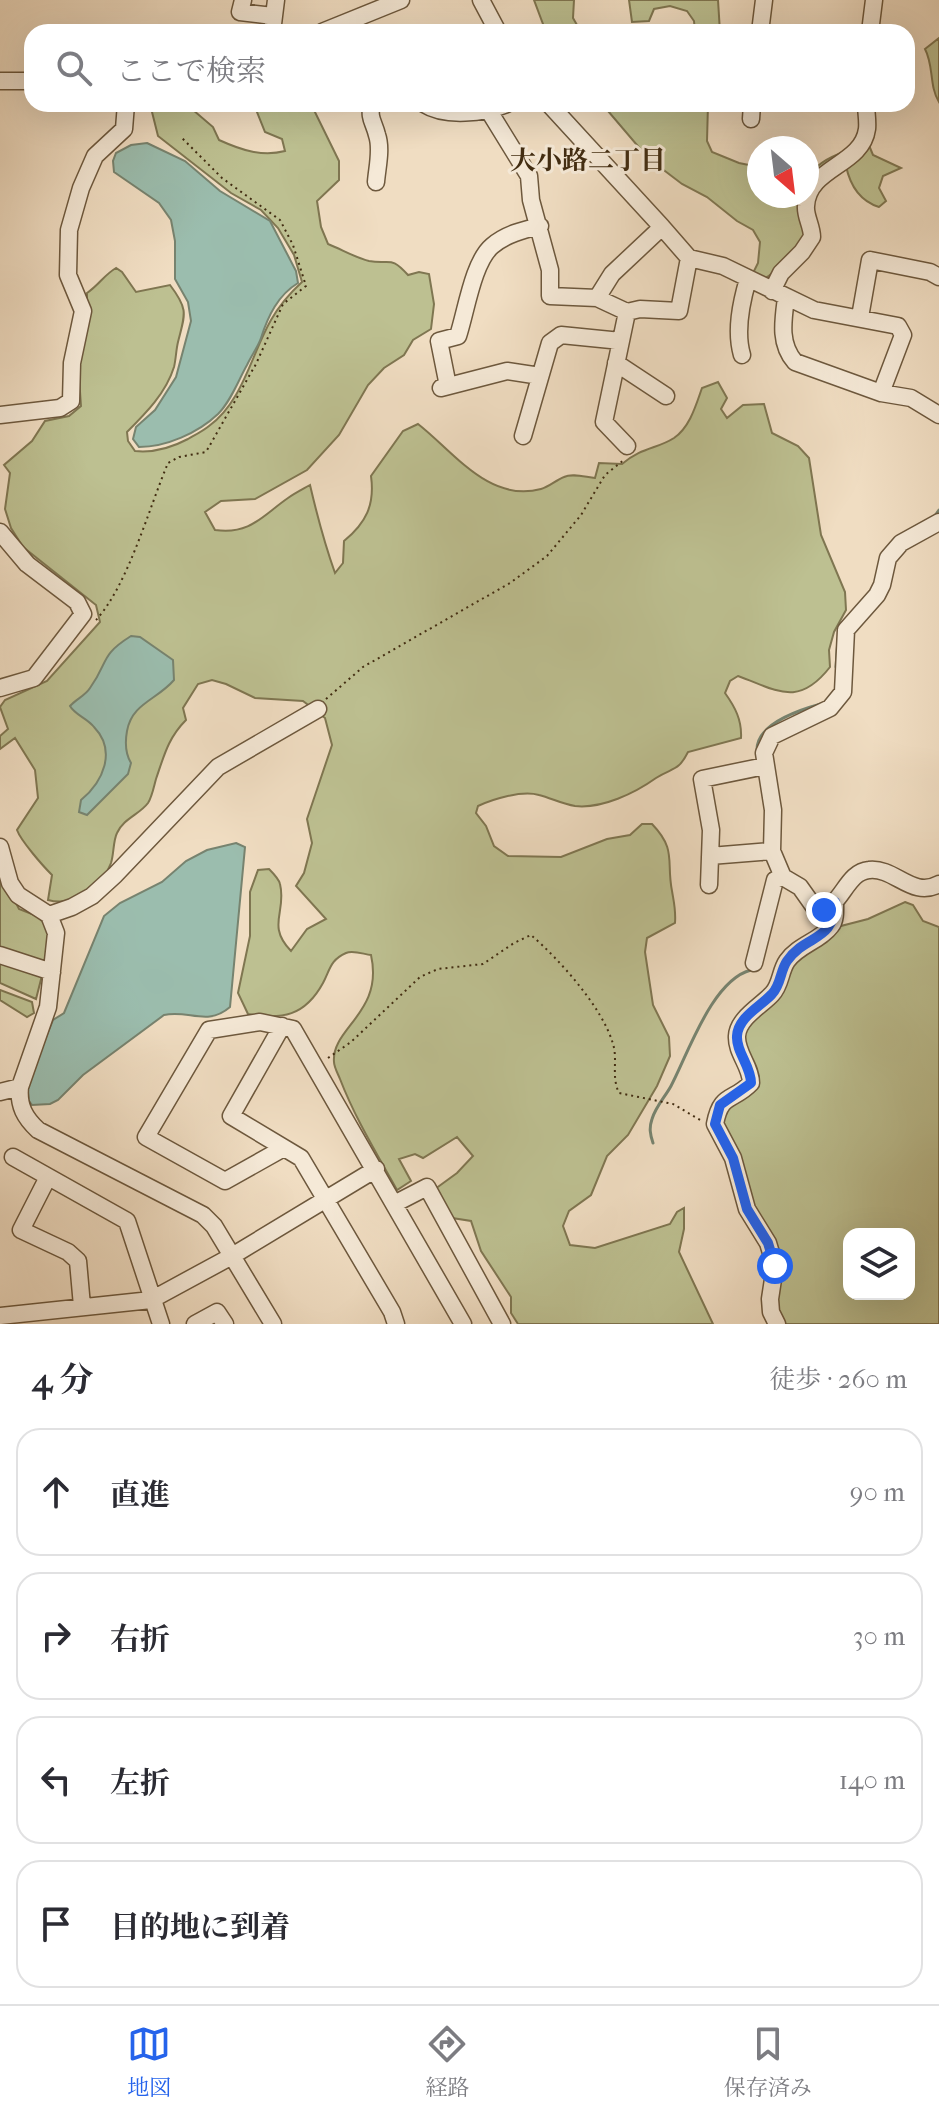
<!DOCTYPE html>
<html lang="ja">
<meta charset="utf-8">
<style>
:root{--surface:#fff;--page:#f7f7f7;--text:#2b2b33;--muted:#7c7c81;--line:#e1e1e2;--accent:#2563eb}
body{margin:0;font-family:"IM FELL French Canon","Noto Serif JP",serif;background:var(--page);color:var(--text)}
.controls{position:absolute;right:24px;bottom:24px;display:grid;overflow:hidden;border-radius:16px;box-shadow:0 8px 32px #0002}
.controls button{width:72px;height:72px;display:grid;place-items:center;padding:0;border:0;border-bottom:2px solid var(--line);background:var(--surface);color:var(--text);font:40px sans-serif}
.compass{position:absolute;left:747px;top:136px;width:72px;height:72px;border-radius:50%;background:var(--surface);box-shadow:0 8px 32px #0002;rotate:152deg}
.stop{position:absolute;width:24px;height:24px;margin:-18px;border:6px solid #2563eb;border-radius:50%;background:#fff}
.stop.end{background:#2563eb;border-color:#fff;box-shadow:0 2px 8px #0008}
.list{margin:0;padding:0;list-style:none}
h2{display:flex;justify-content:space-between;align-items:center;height:104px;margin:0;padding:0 32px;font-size:34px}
h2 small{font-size:26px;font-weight:400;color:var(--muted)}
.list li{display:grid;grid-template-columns:52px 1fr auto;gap:24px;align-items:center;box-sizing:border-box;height:128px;margin:0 16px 16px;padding:0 16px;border:2px solid var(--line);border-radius:24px}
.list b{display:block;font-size:30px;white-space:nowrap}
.list em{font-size:26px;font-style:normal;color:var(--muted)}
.icon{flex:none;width:44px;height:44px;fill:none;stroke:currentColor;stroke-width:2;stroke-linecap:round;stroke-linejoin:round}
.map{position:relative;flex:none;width:939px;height:1324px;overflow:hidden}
.search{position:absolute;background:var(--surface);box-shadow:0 8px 32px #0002;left:24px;right:24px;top:24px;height:88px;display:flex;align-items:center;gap:20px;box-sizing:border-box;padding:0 28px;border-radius:24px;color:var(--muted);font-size:30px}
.sheet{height:680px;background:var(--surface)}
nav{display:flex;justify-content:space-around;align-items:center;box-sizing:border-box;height:112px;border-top:2px solid var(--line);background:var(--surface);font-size:22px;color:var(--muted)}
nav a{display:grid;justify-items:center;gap:4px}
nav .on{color:var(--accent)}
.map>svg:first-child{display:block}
.green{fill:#bdc091;stroke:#7f7651;stroke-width:2;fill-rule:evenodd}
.water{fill:#9bbdae;stroke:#77836f;stroke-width:2}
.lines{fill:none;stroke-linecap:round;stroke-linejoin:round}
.stream{stroke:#77836f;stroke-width:3}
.minor-casing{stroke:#6d583d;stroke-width:19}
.path{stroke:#412c11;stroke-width:2;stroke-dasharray:2 4;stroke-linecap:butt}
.minor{stroke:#f5e9d7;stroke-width:16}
.route{stroke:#2563eb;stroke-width:10}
.labels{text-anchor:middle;stroke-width:6;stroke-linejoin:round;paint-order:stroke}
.neighbourhood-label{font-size:26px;font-weight:bold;fill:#412c11;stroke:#f5e9d7}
</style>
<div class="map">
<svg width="939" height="1324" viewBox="0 0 939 1324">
<rect width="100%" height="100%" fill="#f0ddc2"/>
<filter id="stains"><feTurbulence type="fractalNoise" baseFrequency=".0025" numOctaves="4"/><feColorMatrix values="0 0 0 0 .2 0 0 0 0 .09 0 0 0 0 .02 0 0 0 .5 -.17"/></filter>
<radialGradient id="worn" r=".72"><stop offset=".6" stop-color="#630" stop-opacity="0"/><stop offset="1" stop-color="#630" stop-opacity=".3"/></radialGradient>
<path class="green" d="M534,0H574L573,18L581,32H546Z
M629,0H718L720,32H695L694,21L687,11L670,6L654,9L649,21L632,22Z
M939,38V102C929,86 934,66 925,49Z
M150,104H186L213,127L219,140C241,150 262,157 285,151L282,139L265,132L255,107L257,104H311L339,161V180L317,201L321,227L328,244C341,249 356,258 369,261C391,265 390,255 408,275L419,272L429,274L434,304L431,329L413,340L404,355L384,368L368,385L339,435L307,470L255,499L221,501L205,512L215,530C250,535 262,516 288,498C295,493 303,489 310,485C317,515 325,545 335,573L343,563L344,541C366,523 375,505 371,476L403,431L418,424C454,452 489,503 541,489C549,487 556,480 564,477C572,473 585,477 595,478L599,463L622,464C642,447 657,449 674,438C690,427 696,405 702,388L718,382L727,398L721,409L727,418L743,405L764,404L772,433L798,446L809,458L821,535L845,592L846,610L834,632L829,650L830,667C798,708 777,690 738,676L730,681L725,693C735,707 742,720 741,738L688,752C678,772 673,767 656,778C635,793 602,809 575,806C562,804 551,798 539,795C522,790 493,799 478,806L476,813L486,826L494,846L508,856L561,857L607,839L630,835L642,824H652C677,850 666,861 672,891C674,903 676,910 675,923L647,938L645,952L653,1005L669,1037L670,1056L657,1086L628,1135L607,1156L591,1195L569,1211L563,1226L570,1245L595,1248L670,1224L677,1212L684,1208V1229L679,1252L713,1324H518L511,1313V1297L481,1251L471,1221L446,1217L435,1189L457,1173L473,1156L457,1137L423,1158L415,1154L399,1159L411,1181L397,1190C377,1154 355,1118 340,1079C338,1074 334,1067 334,1062C331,1028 384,1013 371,955C363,954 353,950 346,953C330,960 330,970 323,983C305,1016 282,1020 248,1014L238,993L250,936V892L258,870L269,869C273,873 279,879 280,884C287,912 266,925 291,951L307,929L326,919L296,886L304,873L312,843L307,819L332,745L325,718L303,701L255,698L226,684L212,680L198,684L183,708L186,720C168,738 164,756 156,779C154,786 152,797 148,803C140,814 123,819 117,833C113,841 114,854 111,863C102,888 73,907 48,900L52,875C43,866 21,841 17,830L38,798L35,770L15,738L0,749V736L8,729L0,707L5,700L47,681L100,622L96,605L23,547L11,528L5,509L10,473L4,465L32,441L45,421L69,416L81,406L78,363L87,308V293C99,285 104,275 116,268L122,272L136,292L170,285C189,310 185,314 178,342C176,350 176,359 174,367C166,393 146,413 127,432L128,441L135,451C154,453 171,448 188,439C195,435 203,431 209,426C243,401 251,355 271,320C279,306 290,293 302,282L294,255L278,228L261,210L231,193L158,136Z
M602,104H708L707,141L712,152L739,163L759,167V196H803C804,206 806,219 805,229C804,243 776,272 764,279L753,273L758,263L760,242L753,230L737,221L707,197L682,184L648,158Z
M868,143L873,155L901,168L883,176L879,188L886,201L879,207C860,201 850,185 846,166L807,187C807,161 848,150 868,143Z
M0,871L19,909L37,916L48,927L50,944L36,999L0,983Z
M905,902L913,905L923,921L939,927V1324H782L755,1215L721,1117L727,1104L743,1095L742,1041L748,1024L785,975L802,955L841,926L868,919ZM849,1234H909V1294H849Z
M0,990L32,1002L34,1013L27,1017L0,1000Z"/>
<path class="water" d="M147,143L185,161L220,191L270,221L296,271L298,283C278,295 268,316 261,338C258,347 251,356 247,365C238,381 231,401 218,414C198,433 166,447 139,447L133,439L136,427L155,410L176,377L191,321L188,302L175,279V241L171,220L159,203L114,172L113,161L116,153L131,145Z
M131,636L140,637L173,660L174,680C157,700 132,703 127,731C125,742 125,753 131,763L128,774L87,815L79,812L81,800C103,782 117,751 94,727C87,718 75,715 70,706C76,699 85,696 90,688C109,662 99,656 131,636Z
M236,843L245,847L230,1007C207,1027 188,1009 164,1015L83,1075L58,1100L50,1104L32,1105L27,1099L28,1082L53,1020L64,1013L104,916L120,903L162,882L186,861L207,850Z"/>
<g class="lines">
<path class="stream" d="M934,517L939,510
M836,667L838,639
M757,751C756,724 799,710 821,704
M653,1143C650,1134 649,1128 652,1119C656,1106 665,1097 671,1086C688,1054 712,980 751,970"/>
<g class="minor-casing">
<path id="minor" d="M243,0L240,12L273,16
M481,0L498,32
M272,32L276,0
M322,32L401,0
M760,32L764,0
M870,32L874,0
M0,81H32
M372,104C368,118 374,122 377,135C382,149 377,168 376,182
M424,104C446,118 484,113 507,104
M549,104L662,227L612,274L597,298
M489,111L529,176L531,200L550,270V296L597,298L627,312L640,309L679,311L689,258
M751,119L752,104
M662,227L689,258L723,266L814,310L898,326L903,335L881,393
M772,291L781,273L802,252L812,237C812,226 805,216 806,206C808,167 862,166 867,129C868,121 866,112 866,104
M786,298C783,321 779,344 795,362L881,393L911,398L939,415
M860,317L870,260L930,272L939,277
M742,355C735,331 741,303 748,279
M616,363L666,396
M448,386L439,341L458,336C466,312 473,262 492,246C506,234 523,230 540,226
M441,388L507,371L540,376
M0,415L60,408L71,401L72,363L83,311L68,275L69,230L81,188L95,156L124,129L126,104
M523,436L550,343L561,335L621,341
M627,446L604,422L627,312
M939,522L901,543L888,558L882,585L877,595L846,630L843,692L830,708L772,736L764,753L773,810L772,851L783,877L800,887L817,911C842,909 845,872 869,870C895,867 912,899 939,884
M0,532L27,564L77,602L83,614L34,678L0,688
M0,847L10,883L18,895L49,915L56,933L48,1007L20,1087C18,1106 25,1118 38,1130L203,1215L214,1226L273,1324
M710,856L772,851
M709,885L711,830L702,779L765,766
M49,915L72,907L92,896L115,875L218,767L318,709
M0,955L52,972
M754,963L775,880L783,877
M282,1026L231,1116L301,1158L392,1312L396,1324
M0,1092L20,1087
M282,1149L225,1181L146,1137L209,1030L260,1022L293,1029L463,1324
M13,1157L127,1221L161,1324
M48,1177L21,1230L68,1252L78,1261L82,1306
M396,1203L427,1187L502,1324
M0,1316L151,1300L232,1256L376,1169
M195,1324L217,1312L225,1324
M777,1324L771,1312L770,1299L775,1266L768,1243L747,1209L733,1158L715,1124C721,1092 733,1102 751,1083C751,1066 736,1053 737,1036C738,1018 761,1006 772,994C781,985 780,971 787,961C798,945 820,941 831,926C836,920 835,910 835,902"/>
</g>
<path class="path" d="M96,620C128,585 149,508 168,463L179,457L206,452L256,364L283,304L306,286L293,245L280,220L222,178L180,136
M326,699L363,667L510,583L547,556L581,515L605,475L625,459
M328,1058L351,1042L420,977L438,969L483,964L514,943L531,935C559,959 603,1008 613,1044C618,1060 611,1076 619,1093L673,1104L702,1121"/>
<use href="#minor" class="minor"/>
</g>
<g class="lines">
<path class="route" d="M775,1266L768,1243L747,1209L733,1158L715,1124L720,1105L751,1083C751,1066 736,1052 737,1036C738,1017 761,1006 772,994C781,985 780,971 787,961C807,933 834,943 835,902L824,910"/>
</g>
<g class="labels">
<g class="neighbourhood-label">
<text x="588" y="169">大小路二丁目</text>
</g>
</g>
<rect width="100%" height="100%" filter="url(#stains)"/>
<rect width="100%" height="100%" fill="url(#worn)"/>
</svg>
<div class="controls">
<button><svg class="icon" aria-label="layers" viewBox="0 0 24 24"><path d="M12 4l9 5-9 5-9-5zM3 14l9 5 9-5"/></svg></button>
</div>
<svg class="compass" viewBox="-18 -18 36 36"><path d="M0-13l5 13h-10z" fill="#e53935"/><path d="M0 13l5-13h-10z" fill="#7c7c81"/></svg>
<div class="stop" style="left:775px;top:1266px"></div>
<div class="stop end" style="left:824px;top:910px"></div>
<div class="search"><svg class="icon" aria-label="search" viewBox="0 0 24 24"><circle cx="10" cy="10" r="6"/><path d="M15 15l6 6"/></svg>ここで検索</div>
</div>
<section class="sheet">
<h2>4 分<small>徒歩 · 260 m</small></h2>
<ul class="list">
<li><svg class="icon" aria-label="ahead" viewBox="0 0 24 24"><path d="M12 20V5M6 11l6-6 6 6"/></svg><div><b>直進</b></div><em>90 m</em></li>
<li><svg class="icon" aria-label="right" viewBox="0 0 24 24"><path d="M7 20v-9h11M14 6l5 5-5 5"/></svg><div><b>右折</b></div><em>30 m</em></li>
<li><svg class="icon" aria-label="left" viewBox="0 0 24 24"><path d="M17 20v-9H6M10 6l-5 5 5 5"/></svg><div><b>左折</b></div><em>140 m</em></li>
<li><svg class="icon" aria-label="arrive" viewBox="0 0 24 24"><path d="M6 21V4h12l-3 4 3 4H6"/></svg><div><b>目的地に到着</b></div></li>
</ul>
</section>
<nav>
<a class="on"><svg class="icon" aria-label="map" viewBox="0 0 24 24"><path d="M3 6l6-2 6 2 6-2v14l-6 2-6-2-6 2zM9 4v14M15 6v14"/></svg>地図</a>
<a><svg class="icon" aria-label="directions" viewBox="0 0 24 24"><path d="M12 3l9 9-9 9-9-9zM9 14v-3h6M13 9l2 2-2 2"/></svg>経路</a>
<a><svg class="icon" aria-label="saved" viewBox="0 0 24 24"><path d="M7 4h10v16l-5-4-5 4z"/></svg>保存済み</a>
</nav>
